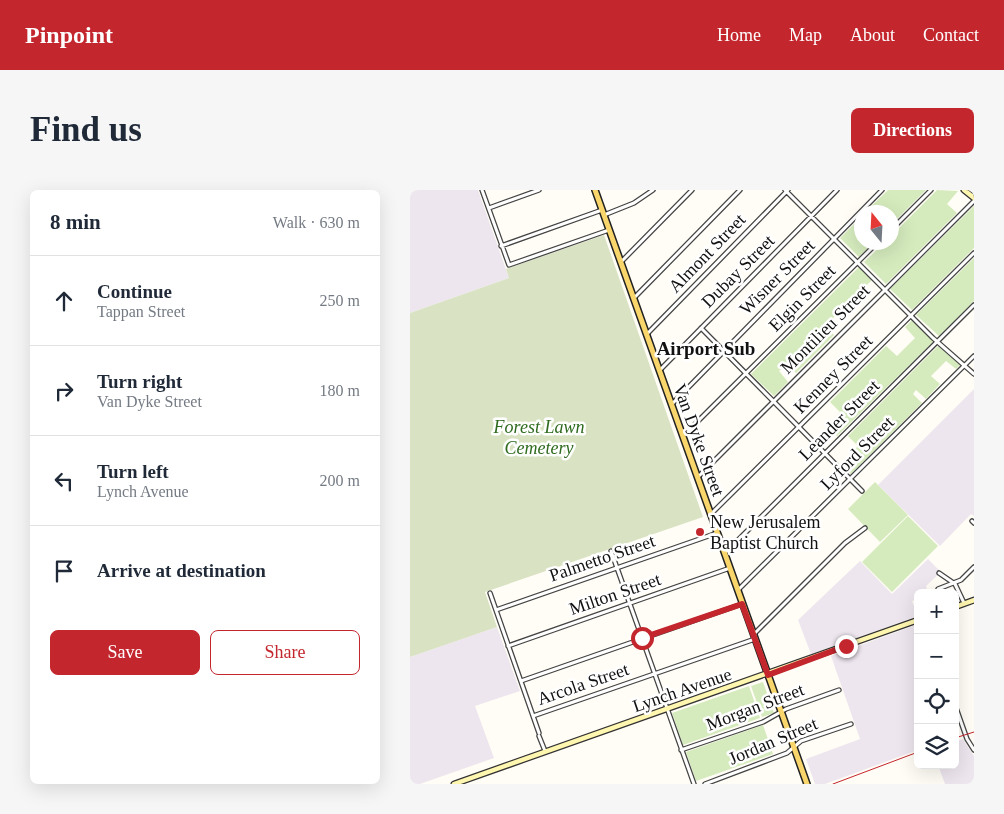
<!DOCTYPE html>
<meta charset="utf-8">
<style>
:root{--surface:#fff;--page:#f6f6f7;--text:#1f2937;--muted:#747a83;--line:#e0e1e3;--accent:#c4262e}
body{margin:0;font-family:Georgia,serif;background:var(--page);color:var(--text)}
.controls{position:absolute;right:15px;bottom:15px;display:grid;overflow:hidden;border-radius:8px;box-shadow:0 5px 20px #0002}
.controls button{width:45px;height:45px;display:grid;place-items:center;padding:0;border:0;border-bottom:1px solid var(--line);background:var(--surface);color:var(--text);font:25px sans-serif}
.compass{position:absolute;left:444px;top:15px;width:45px;height:45px;border-radius:50%;background:var(--surface);box-shadow:0 5px 20px #0002;rotate:342deg}
.stop{position:absolute;width:15px;height:15px;margin:-11px;border:4px solid #c4262e;border-radius:50%;background:#fff}
.stop.end{background:#c4262e;border-color:#fff;box-shadow:0 1px 5px #0008}
.list{margin:0;padding:0;list-style:none}
h2{display:flex;justify-content:space-between;align-items:center;height:65px;margin:0;padding:0 20px;font-size:21px}
h2 small{font-size:16px;font-weight:400;color:var(--muted)}
.list li{display:grid;grid-template-columns:32px 1fr auto;gap:15px;align-items:center;box-sizing:border-box;height:90px;padding:0 20px;border-top:1px solid var(--line)}
.list b{display:block;font-size:19px;white-space:nowrap}
.list p{margin:0;font-size:16px;white-space:nowrap;color:var(--muted)}
.list em{font-size:16px;font-style:normal;color:var(--muted)}
.actions{display:flex;gap:10px;padding:15px 20px}
.actions a{flex:1;padding:11px 0;border:1px solid var(--accent);border-radius:8px;text-align:center;font-size:18px;color:var(--accent)}
.actions .main{background:var(--accent);color:#fff}
.icon{flex:none;width:28px;height:28px;fill:none;stroke:currentColor;stroke-width:2;stroke-linecap:round;stroke-linejoin:round}
.map{position:relative;flex:none;width:564px;height:594px;overflow:hidden;border-radius:8px}
header{display:flex;align-items:center;gap:30px;box-sizing:border-box;height:70px;padding:0 25px;background:var(--accent);color:#fff}
header strong{font-size:24px}
nav{display:flex;gap:28px;margin-inline-start:auto;font-size:18px}
.intro{display:flex;align-items:center;justify-content:space-between;box-sizing:border-box;height:120px;padding:0 30px}
h1{margin:0;font-size:35px}
.button{padding:12px 22px;border-radius:8px;background:var(--accent);color:#fff;font-size:18px;font-weight:700}
main{display:flex;gap:30px;padding:0 30px}
aside{flex:1;background:var(--surface);border-radius:8px;box-shadow:0 5px 20px #0002}
.map>svg:first-child{display:block}
.industrial{fill:#eee6ef}
.green{fill:#d5ebbd}
.cemetery{fill:#d9e3c4}
.lines{fill:none;stroke-linecap:round;stroke-linejoin:round}
.street-casing{stroke:#444;stroke-width:5.5}
.secondary-casing{stroke:#333;stroke-width:7}
.primary-casing{stroke:#222;stroke-width:8}
.street{stroke:#fff;stroke-width:3}
.secondary{stroke:#fff6b0;stroke-width:4.5}
.primary{stroke:#f9d66b;stroke-width:5}
.rail{stroke:#c4262e;stroke-width:1}
.route{stroke:#c4262e;stroke-width:6}
.poi-dot{fill:#c4262e;stroke:#fff;stroke-width:2}
.labels{text-anchor:middle;stroke-width:5;stroke-linejoin:round;paint-order:stroke}
.street-label{font-size:18px;fill:#111;stroke:#fff}
.park-label{font-size:18px;font-style:italic;fill:#2f6b1f;stroke:#fff}
.poi-label{font-size:18px;fill:#111;stroke:#fff;text-anchor:start}
.neighbourhood-label{font-size:19px;font-weight:bold;fill:#111;stroke:#fff}
</style>
<header>
<strong>Pinpoint</strong>
<nav><a>Home</a><a>Map</a><a>About</a><a>Contact</a></nav>
</header>
<div class="intro"><h1>Find us</h1><a class="button">Directions</a></div>
<main>
<aside>
<h2>8 min<small>Walk · 630 m</small></h2>
<ul class="list">
<li><svg class="icon" aria-label="ahead" viewBox="0 0 24 24"><path d="M12 20V5M6 11l6-6 6 6"/></svg><div><b>Continue</b><p>Tappan Street</p></div><em>250 m</em></li>
<li><svg class="icon" aria-label="right" viewBox="0 0 24 24"><path d="M7 20v-9h11M14 6l5 5-5 5"/></svg><div><b>Turn right</b><p>Van Dyke Street</p></div><em>180 m</em></li>
<li><svg class="icon" aria-label="left" viewBox="0 0 24 24"><path d="M17 20v-9H6M10 6l-5 5 5 5"/></svg><div><b>Turn left</b><p>Lynch Avenue</p></div><em>200 m</em></li>
<li><svg class="icon" aria-label="arrive" viewBox="0 0 24 24"><path d="M6 21V4h12l-3 4 3 4H6"/></svg><div><b>Arrive at destination</b></div></li>
</ul>
<div class="actions"><a class="main">Save</a><a>Share</a></div>
</aside>
<div class="map">
<svg width="564" height="594" viewBox="0 0 564 594">
<rect width="100%" height="100%" fill="#fffdf5"/>
<path class="industrial" d="M0,0H68L99,88L0,123Z
M564,199V326L561,324L530,356L468,295Z
M518,369L531,382L516,396L518,403H508V409L502,411L508,426L401,464L388,430L450,371L482,404Z
M508,434V560L415,594H405L396,569L450,549L421,466Z
M87,437L110,501L65,516L84,568L10,594H0V467Z
M553,549L564,566V594H535L528,575H545V552Z"/>
<path class="green" d="M478,0H516L482,34V22H455Z
M527,0L548,1L537,14L547,23L476,94L454,72L474,53L482,52V45Z
M564,16V58L502,120L480,99Z
M451,27L452,52L463,53L449,67L430,48Z
M564,68V111L529,146L506,125Z
M449,77L462,90L415,136L424,145L386,183L376,174L369,181L378,192L364,206L341,184Z
M502,130L524,151L427,246L417,237L430,222L420,212L476,156L487,166L505,148L495,137Z
M528,156L550,175L546,179L536,171L521,186L530,194L516,209L506,200L503,204L512,213L441,284L431,274L448,256L438,246Z
M465,292L498,325L470,352L438,319Z
M498,326L528,356L482,402L452,372Z
M353,492L364,523L352,527L341,496Z
M339,496L350,528L273,555L262,523Z
M353,535L363,564L286,591L276,562Z"/>
<path class="cemetery" d="M194,45L293,327L75,402L87,437L0,467V123L99,88L96,79Z"/>
<g class="lines">
<g class="street-casing">
<path id="street" d="M72,0L99,75L199,40
M375,0L523,148L564,184
M79,18L129,0
M194,25L224,13L243,0
M482,39L521,0
M91,56L192,20
M211,72L282,0
M224,108L330,0
M291,138L452,301
M237,144L378,0
M250,180L427,0
M262,214L472,0
M273,246L468,52
M288,287L564,11
M301,324L564,63
M562,331L564,333
M201,361L284,594
M315,363L564,115
M529,383L545,394L554,413
M328,400L564,166
M80,403L129,543
M527,403L528,399L551,390L564,377
M86,420L307,343
M344,444L435,353L455,338
M98,456L320,378
M111,491L332,414
M545,515L557,549L564,560
M123,526L345,449
M129,546L135,561
M271,560L353,532L376,519L429,500
M295,594L377,563L391,551L441,534"/>
</g>
<g class="secondary-casing">
<path id="secondary" d="M554,0L564,8
M545,417L564,410
M44,594L508,430"/>
</g>
<g class="primary-casing">
<path id="primary" d="M185,0L397,594"/>
</g>
<use href="#street" class="street"/>
<use href="#secondary" class="secondary"/>
<use href="#primary" class="primary"/>
<path class="rail" d="M545,548L564,542
M423,594L508,562"/>
</g>
<g class="lines">
<path class="route" d="M232,448L332,414L358,485L436,456"/>
</g>
<circle class="poi-dot" cx="290" cy="342" r="5"/>
<g class="labels">
<g class="street-label">
<text transform="translate(297 63) rotate(-46)" y="6">Almont Street</text>
<text transform="translate(328 81) rotate(-45)" y="6">Dubay Street</text>
<text transform="translate(367 87) rotate(-45)" y="6">Wisner Street</text>
<text transform="translate(392 108) rotate(-45)" y="6">Elgin Street</text>
<text transform="translate(415 139) rotate(-45)" y="6">Montilieu Street</text>
<text transform="translate(423 184) rotate(-45)" y="6">Kenney Street</text>
<text transform="translate(429 230) rotate(-45)" y="6">Leander Street</text>
<text transform="translate(289 250) rotate(70)" y="6">Van Dyke Street</text>
<text transform="translate(447 263) rotate(-45)" y="6">Lyford Street</text>
<text transform="translate(192 368) rotate(-19)" y="6">Palmetto Street</text>
<text transform="translate(205 404) rotate(-19)" y="6">Milton Street</text>
<text transform="translate(173 494) rotate(-19)" y="6">Arcola Street</text>
<text transform="translate(272 500) rotate(-19)" y="6">Lynch Avenue</text>
<text transform="translate(345 517) rotate(-21)" y="6">Morgan Street</text>
<text transform="translate(363 551) rotate(-23)" y="6">Jordan Street</text>
</g>
<g class="park-label">
<text x="129" y="243">Forest Lawn<tspan x="129" dy="21">Cemetery</tspan></text>
</g>
<g class="poi-label">
<text x="300" y="338">New Jerusalem<tspan x="300" dy="21">Baptist Church</tspan></text>
</g>
<g class="neighbourhood-label">
<text x="296" y="165">Airport Sub</text>
</g>
</g>
</svg>
<div class="controls">
<button>+</button>
<button>−</button>
<button><svg class="icon" aria-label="locate" viewBox="0 0 24 24"><circle cx="12" cy="12" r="6"/><path d="M12 2v4M12 18v4M2 12h4M18 12h4"/></svg></button>
<button><svg class="icon" aria-label="layers" viewBox="0 0 24 24"><path d="M12 4l9 5-9 5-9-5zM3 14l9 5 9-5"/></svg></button>
</div>
<svg class="compass" viewBox="-18 -18 36 36"><path d="M0-13l5 13h-10z" fill="#e53935"/><path d="M0 13l5-13h-10z" fill="#747a83"/></svg>
<div class="stop" style="left:232px;top:448px"></div>
<div class="stop end" style="left:436px;top:456px"></div>
</div>
</main>
